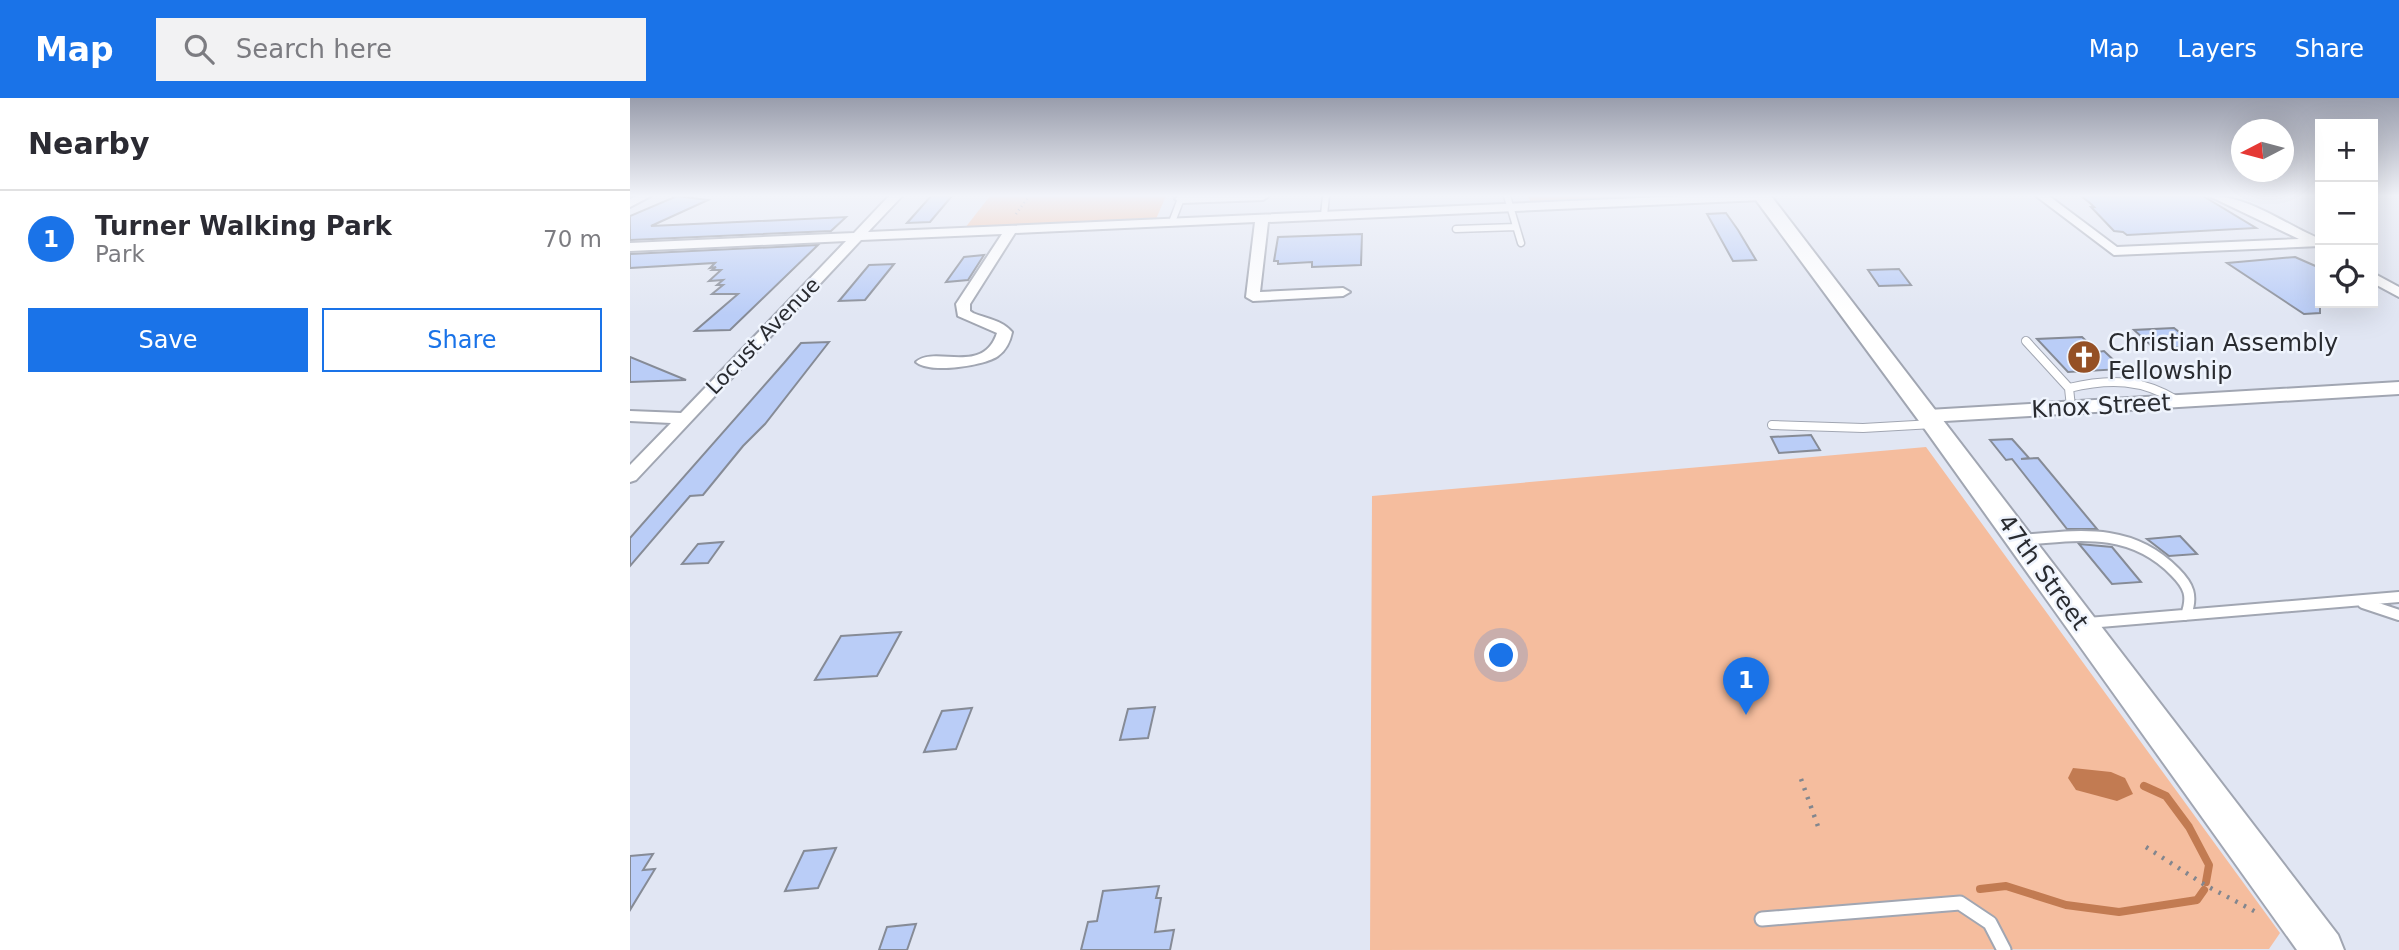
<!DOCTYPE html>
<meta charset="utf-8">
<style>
:root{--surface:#fff;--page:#f2f2f3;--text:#2b2b33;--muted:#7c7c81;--line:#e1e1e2;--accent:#1a73e8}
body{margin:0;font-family:"DejaVu Sans",sans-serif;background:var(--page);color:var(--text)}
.controls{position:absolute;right:21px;top:21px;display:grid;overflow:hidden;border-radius:0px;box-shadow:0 7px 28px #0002}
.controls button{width:63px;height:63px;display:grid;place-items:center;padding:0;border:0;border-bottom:2px solid var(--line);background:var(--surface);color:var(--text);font:35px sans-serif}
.compass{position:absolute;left:1601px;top:21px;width:63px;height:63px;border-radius:50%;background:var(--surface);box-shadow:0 7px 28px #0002;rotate:264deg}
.you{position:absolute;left:872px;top:558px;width:24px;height:24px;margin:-18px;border:5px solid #fff;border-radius:50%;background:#1a73e8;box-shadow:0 0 0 10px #1a73e833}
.badge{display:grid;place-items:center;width:46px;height:46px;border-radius:50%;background:var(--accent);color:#fff;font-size:23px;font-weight:700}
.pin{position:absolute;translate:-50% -58px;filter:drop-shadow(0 2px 4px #0008)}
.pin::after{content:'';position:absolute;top:37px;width:24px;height:21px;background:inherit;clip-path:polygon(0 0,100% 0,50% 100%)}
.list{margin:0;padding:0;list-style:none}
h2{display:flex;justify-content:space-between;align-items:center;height:91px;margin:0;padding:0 28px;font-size:30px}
h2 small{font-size:23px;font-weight:400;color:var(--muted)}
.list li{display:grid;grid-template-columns:46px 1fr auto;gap:21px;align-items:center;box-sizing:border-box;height:98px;padding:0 28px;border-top:2px solid var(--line)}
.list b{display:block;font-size:26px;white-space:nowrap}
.list p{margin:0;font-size:23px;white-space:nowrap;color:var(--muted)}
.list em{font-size:23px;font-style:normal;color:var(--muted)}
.actions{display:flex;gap:14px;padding:21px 28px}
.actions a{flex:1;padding:16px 0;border:2px solid var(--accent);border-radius:0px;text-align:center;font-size:24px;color:var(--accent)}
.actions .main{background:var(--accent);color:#fff}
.icon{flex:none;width:38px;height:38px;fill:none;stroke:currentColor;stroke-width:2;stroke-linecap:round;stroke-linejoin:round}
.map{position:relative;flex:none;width:1769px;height:852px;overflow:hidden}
header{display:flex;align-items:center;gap:42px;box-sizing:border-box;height:98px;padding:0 35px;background:var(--accent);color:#fff}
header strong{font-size:33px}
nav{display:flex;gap:38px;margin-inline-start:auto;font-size:24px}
.search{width:490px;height:63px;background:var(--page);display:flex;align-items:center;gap:18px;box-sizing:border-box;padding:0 24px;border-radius:0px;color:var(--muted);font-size:26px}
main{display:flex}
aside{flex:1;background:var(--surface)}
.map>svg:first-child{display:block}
.green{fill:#f5bd9e}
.water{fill:#c27b52}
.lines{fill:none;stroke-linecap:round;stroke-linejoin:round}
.stream{stroke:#c27b52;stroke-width:8}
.building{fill:#bacdf7;stroke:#868b96;stroke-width:2}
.service-far3-casing{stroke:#a1a6b2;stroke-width:9}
.service-far2-casing{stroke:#a1a6b2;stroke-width:10}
.service-far1-casing{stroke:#a1a6b2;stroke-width:14}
.service-casing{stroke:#a1a6b2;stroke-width:17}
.minor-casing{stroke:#a1a6b2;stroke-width:4}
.tertiary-casing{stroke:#a1a6b2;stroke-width:4}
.secondary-casing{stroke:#a1a6b2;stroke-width:4}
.path-far1{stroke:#82868e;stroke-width:2.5;stroke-dasharray:1 3.5;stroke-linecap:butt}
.path{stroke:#82868e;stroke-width:4.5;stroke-dasharray:2.5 7;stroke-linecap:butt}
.service-far3{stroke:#fff;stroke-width:6}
.service-far2{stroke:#fff;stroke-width:8}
.service-far1{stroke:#fff;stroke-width:10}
.service{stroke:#fff;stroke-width:13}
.minor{fill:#fff;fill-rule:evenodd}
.tertiary{fill:#fff;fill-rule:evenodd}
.secondary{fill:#fff;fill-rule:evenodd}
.labels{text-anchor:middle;stroke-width:5;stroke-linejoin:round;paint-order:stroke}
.far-street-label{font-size:21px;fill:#292b30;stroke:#eff4fd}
.poi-label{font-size:24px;fill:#292b30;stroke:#eff4fd;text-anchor:start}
.street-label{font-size:24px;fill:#292b30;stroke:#eff4fd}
</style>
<header>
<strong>Map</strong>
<div class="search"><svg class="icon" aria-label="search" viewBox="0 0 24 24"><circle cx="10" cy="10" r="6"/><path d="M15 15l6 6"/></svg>Search here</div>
<nav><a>Map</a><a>Layers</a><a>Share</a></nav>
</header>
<main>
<aside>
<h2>Nearby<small></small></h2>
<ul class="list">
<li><span class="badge">1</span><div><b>Turner Walking Park</b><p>Park</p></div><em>70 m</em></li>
</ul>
<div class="actions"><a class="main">Save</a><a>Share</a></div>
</aside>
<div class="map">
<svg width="1769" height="852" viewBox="0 0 1769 852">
<rect width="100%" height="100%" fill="#e1e6f3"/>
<path class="green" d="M360,98H536L526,121L335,130Z
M898,98H1009L1010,100L901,105Z
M1296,349L1650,835L1639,851L740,852L742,398Z"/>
<path class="water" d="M1443,670L1481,674L1495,680L1503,696L1487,703L1446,692L1438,680Z"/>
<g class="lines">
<path class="stream" d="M1514,688L1536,698L1559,729L1579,767L1576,784
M1350,791L1376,788L1436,807L1489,814L1567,802L1574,792"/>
</g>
<path class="building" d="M47,98L78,102L21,128L216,119L201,133L0,142V118Z
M301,98H322L300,124L277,125Z
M1451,98H1573L1626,130L1497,137L1493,134L1484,133L1461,109H1464L1460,105Z
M1096,115L1108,132L1126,162L1103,163L1077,116Z
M732,136L731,167L682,169V164L648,166V163H644L648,139Z
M188,147L100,232L65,233L108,196H82L93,187H87L93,182L79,183L91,172H82L86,169L80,170L85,165L0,170V156Z
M354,157L338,182L316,184L334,159Z
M1665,159L1690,170V215L1674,216L1597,165Z
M264,166L235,202L209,203L239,167Z
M1269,171L1281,187L1249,188L1238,172Z
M1544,230L1567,248L1525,251L1504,232Z
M1452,239L1468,254L1474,253L1493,271L1438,274L1407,241Z
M199,244L135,326L113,348L73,397L60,398L0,468V440L154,265L171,245Z
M0,259L56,282L0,284Z
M1181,337L1190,352L1149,355L1141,339Z
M1382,341L1399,360L1391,361L1408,360L1467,431H1437L1382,361L1376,362L1360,342Z
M1550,438L1567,456L1539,458L1517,441Z
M93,444L78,465L52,466L68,446Z
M1449,446L1482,449L1511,484L1482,486Z
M271,534L247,578L185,582L211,538Z
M525,609L518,640L490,642L498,611Z
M342,610L326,651L294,654L312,613Z
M206,750L188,790L155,793L174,753Z
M23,756L13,772L25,771L0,812V758Z
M529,788L526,800H531L525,834L544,832L540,852H451L458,824L467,823L473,793Z
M286,826L277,852H249L257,829Z"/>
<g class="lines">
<g class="service-far3-casing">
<path id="service-far3" d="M877,98L891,145
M694,117L696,98
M542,124L552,98
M826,131L886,129"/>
</g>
<g class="service-far2-casing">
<path id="service-far2" d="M1396,243L1439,290
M1441,309L1439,290C1480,280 1512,281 1548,303
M1142,327L1233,330L1303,326"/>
</g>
<g class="service-far1-casing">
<path id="service-far1" d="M1392,442C1450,437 1501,429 1545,474C1559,488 1563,498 1556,517
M1733,505L1769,517
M1458,525L1769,499"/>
</g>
<g class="service-casing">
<path id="service" d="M1132,821L1330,805L1360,825L1374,852"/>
</g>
<g class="minor-casing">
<path id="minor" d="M6,98H21L0,109V101Z
M259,98H272L238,134L1054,98H1138L1132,102L638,124L630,194L713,190L720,194L713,198L623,203L616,199L625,124L385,135L340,206V213L343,215C357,221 372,222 382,234C380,244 376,252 368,258C354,268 299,276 286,264C305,247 353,278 367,235L328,218L326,206L372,136L231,142L6,382L0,384V367L41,325L0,323V313L51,315L216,143L0,153V145L224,135Z
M549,98H639L633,102L551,105L545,101Z
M1406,98H1419L1487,149L1669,141L1579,98C1620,98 1654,126 1690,141V148L1484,157Z
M1743,175L1769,189V199L1743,185Z"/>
</g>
<g class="tertiary-casing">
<path id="tertiary" d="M1769,284V296L1298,324L1290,323L1287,318L1290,313L1298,312Z"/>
</g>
<g class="secondary-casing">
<path id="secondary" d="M1123,98H1141L1708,837L1714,852H1667L1289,323Z"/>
</g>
<path class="path-far1" d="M386,116L399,98"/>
<path class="path" d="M1171,681L1190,734
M1516,749L1575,787L1626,814"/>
<use href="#service-far3" class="service-far3"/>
<use href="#service-far2" class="service-far2"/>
<use href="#service-far1" class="service-far1"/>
<use href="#service" class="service"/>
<use href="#minor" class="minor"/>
<use href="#tertiary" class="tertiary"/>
<use href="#secondary" class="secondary"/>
</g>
<linearGradient id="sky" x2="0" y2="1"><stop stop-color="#999dac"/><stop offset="0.45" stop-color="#f2f4fa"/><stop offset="1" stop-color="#f2f4fa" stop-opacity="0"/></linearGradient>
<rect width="1769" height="217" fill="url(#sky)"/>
<defs>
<g id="church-disc" transform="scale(1.75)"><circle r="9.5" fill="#955025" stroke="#eff4fd"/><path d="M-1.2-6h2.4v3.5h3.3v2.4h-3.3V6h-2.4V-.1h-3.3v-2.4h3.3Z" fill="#fff"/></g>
</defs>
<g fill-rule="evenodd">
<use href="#church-disc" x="1454" y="259"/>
</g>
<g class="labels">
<g class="far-street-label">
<text transform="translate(133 238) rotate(-46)" y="7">Locust Avenue</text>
</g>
<g class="poi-label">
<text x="1478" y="253">Christian Assembly<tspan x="1478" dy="28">Fellowship</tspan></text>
</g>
<g class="street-label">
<text transform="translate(1471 308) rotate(-3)" y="8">Knox Street</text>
<text transform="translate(1413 474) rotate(54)" y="8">47th Street</text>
</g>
</g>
</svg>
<div class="controls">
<button>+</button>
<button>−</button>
<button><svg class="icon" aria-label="locate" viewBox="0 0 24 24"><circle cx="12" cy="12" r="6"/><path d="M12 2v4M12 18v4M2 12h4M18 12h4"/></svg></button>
</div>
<svg class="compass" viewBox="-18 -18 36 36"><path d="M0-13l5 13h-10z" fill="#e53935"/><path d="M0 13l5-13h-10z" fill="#7c7c81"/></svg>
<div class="you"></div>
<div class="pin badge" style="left:1116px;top:617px">1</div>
</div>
</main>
